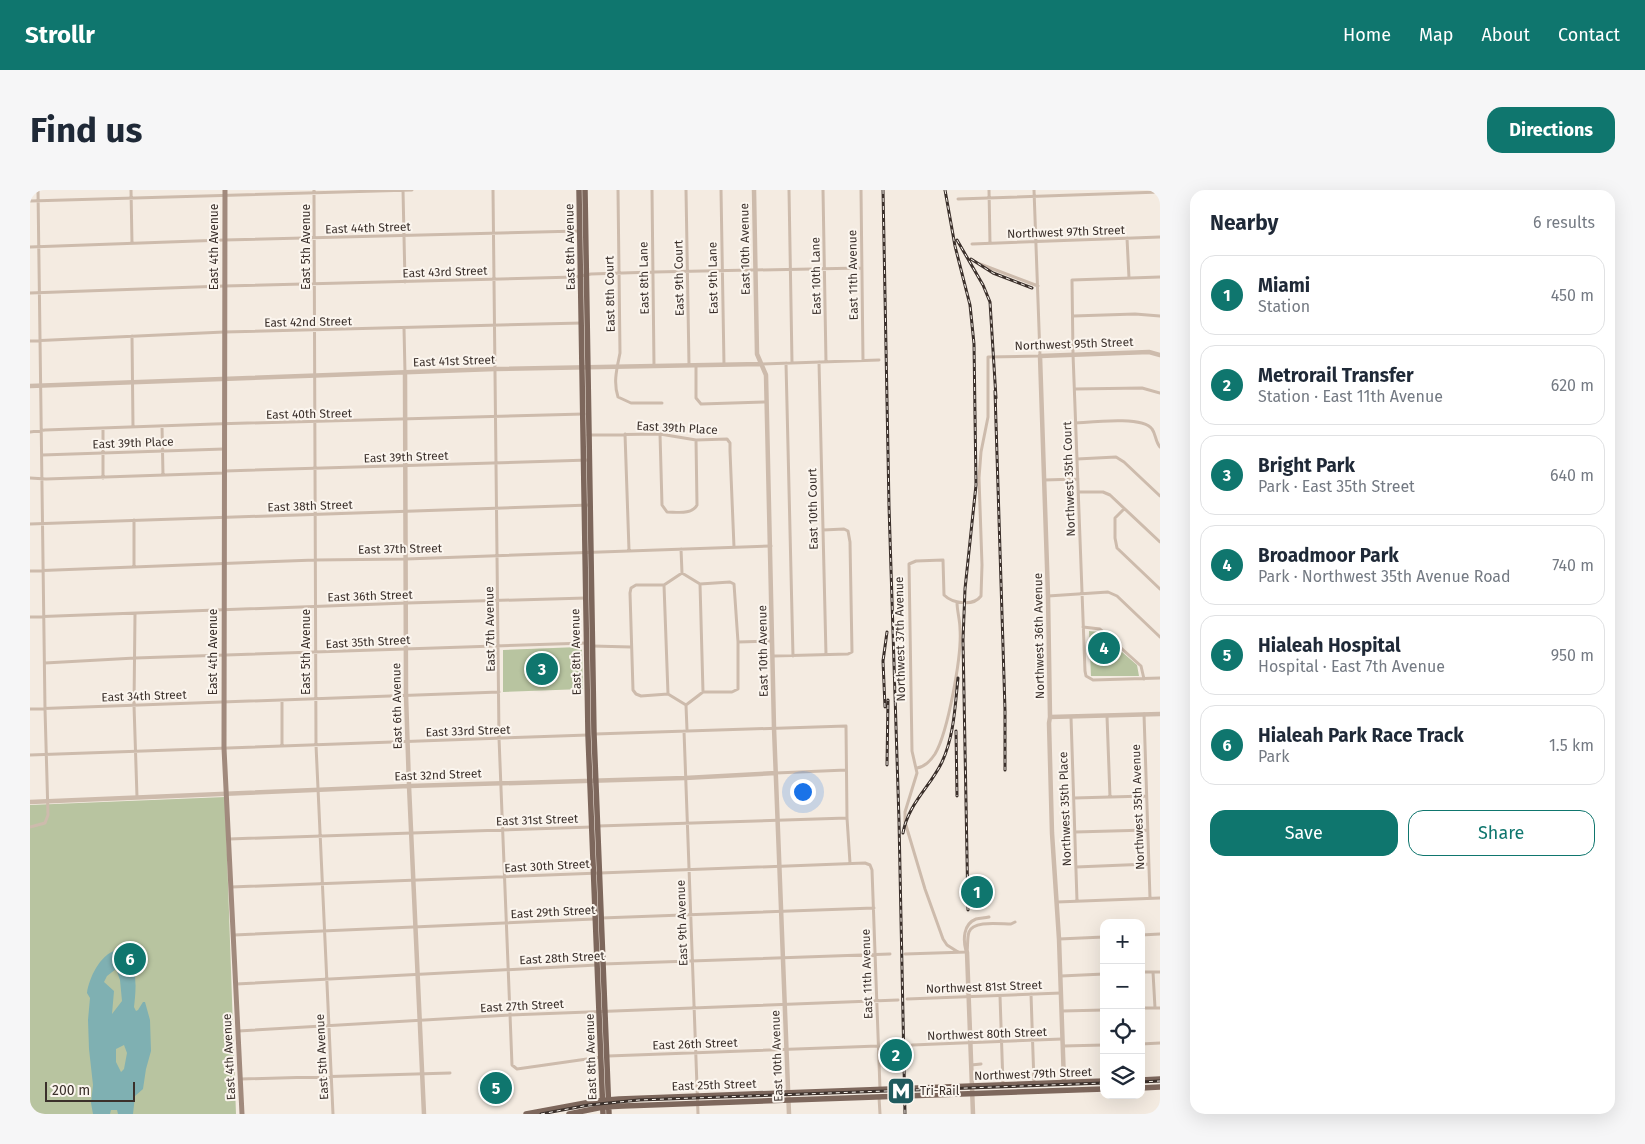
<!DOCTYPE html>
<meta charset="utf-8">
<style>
:root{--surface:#fff;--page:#f6f6f7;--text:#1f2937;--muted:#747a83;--line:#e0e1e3;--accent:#0f766e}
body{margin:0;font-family:"Fira Sans",sans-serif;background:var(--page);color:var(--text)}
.controls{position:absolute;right:15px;bottom:15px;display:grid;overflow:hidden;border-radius:10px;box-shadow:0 5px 20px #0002}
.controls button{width:45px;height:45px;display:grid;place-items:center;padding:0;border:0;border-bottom:1px solid var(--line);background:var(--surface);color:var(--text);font:25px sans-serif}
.scale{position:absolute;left:15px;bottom:12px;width:90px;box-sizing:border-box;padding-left:5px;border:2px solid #3b302b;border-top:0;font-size:14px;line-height:18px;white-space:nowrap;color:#3b302b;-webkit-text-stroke:4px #fbf5ee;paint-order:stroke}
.you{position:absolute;left:772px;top:601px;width:18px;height:18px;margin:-12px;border:4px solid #fff;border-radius:50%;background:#1a73e8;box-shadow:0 0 0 8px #1a73e833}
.badge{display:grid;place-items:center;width:32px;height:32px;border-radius:50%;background:var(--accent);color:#fff;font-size:16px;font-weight:700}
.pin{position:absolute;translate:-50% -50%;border:2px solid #fff;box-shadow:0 1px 5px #0006}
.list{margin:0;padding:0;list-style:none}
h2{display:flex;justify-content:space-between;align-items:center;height:65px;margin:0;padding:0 20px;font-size:21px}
h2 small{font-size:16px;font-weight:400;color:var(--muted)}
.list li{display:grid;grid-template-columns:32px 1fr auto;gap:15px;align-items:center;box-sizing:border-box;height:80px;margin:0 10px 10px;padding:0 10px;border:1px solid var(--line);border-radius:15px}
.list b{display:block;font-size:19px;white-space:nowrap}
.list p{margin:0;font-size:16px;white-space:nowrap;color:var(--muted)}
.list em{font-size:16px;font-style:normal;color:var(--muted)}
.actions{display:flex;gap:10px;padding:15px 20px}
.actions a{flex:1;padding:11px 0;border:1px solid var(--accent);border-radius:15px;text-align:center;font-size:18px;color:var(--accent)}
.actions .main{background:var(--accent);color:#fff}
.icon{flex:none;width:28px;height:28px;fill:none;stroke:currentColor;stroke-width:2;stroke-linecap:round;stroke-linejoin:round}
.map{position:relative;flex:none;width:1130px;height:924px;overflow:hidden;border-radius:15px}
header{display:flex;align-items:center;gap:30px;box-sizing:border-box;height:70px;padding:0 25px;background:var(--accent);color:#fff}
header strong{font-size:24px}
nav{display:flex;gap:28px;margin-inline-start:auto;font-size:18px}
.intro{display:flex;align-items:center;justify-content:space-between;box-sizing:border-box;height:120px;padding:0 30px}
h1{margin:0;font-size:35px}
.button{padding:12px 22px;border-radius:15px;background:var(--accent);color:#fff;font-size:18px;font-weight:700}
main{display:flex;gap:30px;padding:0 30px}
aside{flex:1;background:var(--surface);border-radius:15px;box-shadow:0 5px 20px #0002}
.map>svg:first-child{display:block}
.green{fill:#b8c4a0}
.water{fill:#7fb0b2;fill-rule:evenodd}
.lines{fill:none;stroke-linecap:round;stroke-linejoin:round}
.minor{stroke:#cdbbac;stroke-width:3}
.tertiary{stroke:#cdbbac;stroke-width:4.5}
.secondary{stroke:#a18a7d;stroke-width:5}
.primary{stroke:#7d675c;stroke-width:5.5}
.rail-casing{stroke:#3b302b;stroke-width:3}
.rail{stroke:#fbf5ee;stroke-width:1;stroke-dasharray:4;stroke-linecap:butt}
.labels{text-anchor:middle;stroke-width:4;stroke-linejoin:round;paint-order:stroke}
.street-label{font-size:12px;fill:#3b302b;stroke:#fbf5ee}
.poi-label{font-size:12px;fill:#3b302b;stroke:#fbf5ee;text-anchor:start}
</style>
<header>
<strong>Strollr</strong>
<nav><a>Home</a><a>Map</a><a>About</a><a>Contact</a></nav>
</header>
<div class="intro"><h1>Find us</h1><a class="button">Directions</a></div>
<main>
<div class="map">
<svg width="1130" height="924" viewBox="0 0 1130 924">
<rect width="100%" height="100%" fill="#f4ebe1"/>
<path class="green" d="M1059,441L1069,442L1107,475L1109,486H1061Z
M549,457L552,460L553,499L473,502V460Z
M195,607L206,924H0V615Z"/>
<path class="water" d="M86,760C110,761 106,801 104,817L106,821L108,820L113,812H115L120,830L121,861L116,879L113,899L105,906L103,924H88L87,920H81L80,924H63L61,913L63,895L59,859L58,830L60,808L57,803C59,788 70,765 86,760ZM86,779L90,790L92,811L82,824L84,801L74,792L77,786ZM94,855L97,863L94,879L91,882L86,872V859Z"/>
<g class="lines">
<path class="minor" d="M101,0L102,53
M284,0L286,555L303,924
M373,0L375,92
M463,0L469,548L482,875L487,879L571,867
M588,0L590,163C587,178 583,192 588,207L601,213H632
M622,0L624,176
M656,0L659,175
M691,0L694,175
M759,0L762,172
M793,0L796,172
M831,0L833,171
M959,0L960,53
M928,9L1130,2
M0,11L382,0
M1097,48L1099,88
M942,54L1130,47
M0,57L194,50L549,41
M950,74L1008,96
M1130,87L1042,90L1043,164L1055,481L1056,486L1063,490L1130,488
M0,103L194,96L545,87L561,84L624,82L831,78
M1043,126L1105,124L1130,126
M374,138L375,183
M102,146L103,237
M0,151L194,142L552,133
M789,172L796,465
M756,173L763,466
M732,174L849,170
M666,175V208L671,214L736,212
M1045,199L1112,198L1130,203
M1046,233C1062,232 1113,226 1122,239C1126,244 1125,251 1130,257
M132,236L133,285
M73,238V288
M0,242L15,240L184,234L554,224
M595,244L599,360
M630,244L632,315L637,322C647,322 662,325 667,315L666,250
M558,245L630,244L666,250L697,249L700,253V261L704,357
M12,265L194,259
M1047,269L1086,267L1094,272L1130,306
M195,281L559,270
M0,288L16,289L194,283
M1014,290L1048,289
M1048,302H1073L1080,305L1130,352
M1094,319L1085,328V348L1087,358L1130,399
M0,334L560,315
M651,359L652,383
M104,377V330
M0,381L285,370L376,369L741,356
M652,383L670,394L700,392L704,394L708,452V499L702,502H673L656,515L638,504L611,506L606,504L603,500L600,403L601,398L606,395H634Z
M670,394L673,502
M634,395L638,504
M1018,406L1078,402L1087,406L1130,447
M105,424L104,515L107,607
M0,427L377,413L556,408
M1053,437L1070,439L1111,476L1114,489
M708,452L742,451
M562,456L601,457
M743,466L818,464L822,462L820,352L818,341L814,339L793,340
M15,473L105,468L557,453
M656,515L657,540
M0,519L469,502
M1114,524L1120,708
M1077,526L1080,607
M1041,527L1047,711
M654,541L668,924
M565,544L816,536L817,628L820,673
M252,556V510
M0,565L558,545
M887,578C894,577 901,570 905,564C918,542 932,465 930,439C930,430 927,421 927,412
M746,583L816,580
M1044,608L1116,606
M568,636L817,628
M0,637L15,633L18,625L15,519L8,0
M1045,642L1118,640
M199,649L562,637
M1046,677L1119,674
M201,697L835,673L840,675L842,680L850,899
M1027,712L1130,708
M571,728L844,718
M204,745L564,729
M1111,745L1130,744
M1029,749L1074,747
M936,761C933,750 933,734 946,729C951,728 955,728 959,727
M928,762L917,755L913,749L895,699L875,632V622L887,583L882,561L879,374L886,371L913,370L914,405C922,413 943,417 951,406L952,375L949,288L951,262L958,227V167L1010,166L1004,0
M937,762C938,756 937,748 939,742C943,730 970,734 981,734L985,732
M875,764L937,762
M573,774L860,764
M1111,782H1130
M1123,782L1125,818
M1031,786L1074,784
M206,794L567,775
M1001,804L1004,893
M970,806L973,894
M877,809L1031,803
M1111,818H1130
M1032,821L1074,820
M208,841L480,825L868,810
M1111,854L1130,853
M882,855L1032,849
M1033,856L1074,855
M578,866L848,856
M941,875L951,874
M211,889L420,883
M849,907L850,924"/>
<path class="tertiary" d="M724,0L727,164L736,185L744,538L759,924
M375,183L376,505L379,596L394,924
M0,196L465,179L731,174
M1020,527L1130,524
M0,612L379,596L655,588L746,583
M937,762L943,924
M1034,892L1029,749L1022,643L1019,533L1020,527L1018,406L1010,166L1119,162L1130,165"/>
<path class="secondary" d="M195,0L194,558L212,924"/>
<path class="primary" d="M549,0L558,545L573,924
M555,0L564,544L579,924
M1111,890L1130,889
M1111,898L1130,897
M496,924L566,911L589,909L1074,891
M539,924L573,917L593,916L1074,899"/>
<g class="rail-casing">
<path id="rail" d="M853,0L859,316L869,631L875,924
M915,0L925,56L940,115L944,154L946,295L935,399L933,450L938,720
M927,50L953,95L960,112L966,208
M941,69L963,83L1002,98
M965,201L975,520V580
M855,517L853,471L857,442
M926,541L927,606
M857,575L858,510
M873,643C878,614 900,597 912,572C924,546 925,517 928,488
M1111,892L1130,891
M511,924L559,915L609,910L1074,893"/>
</g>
<use href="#rail" class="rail"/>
</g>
<defs>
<g id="metro-square" transform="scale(1.4375)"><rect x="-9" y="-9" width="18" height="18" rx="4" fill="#1f5a5e" stroke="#fbf5ee"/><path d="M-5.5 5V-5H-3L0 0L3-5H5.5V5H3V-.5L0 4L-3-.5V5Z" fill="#fff"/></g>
</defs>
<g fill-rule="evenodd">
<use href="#metro-square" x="871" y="901"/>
</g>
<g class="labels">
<g class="street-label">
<text transform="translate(338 38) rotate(-2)" y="4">East 44th Street</text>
<text transform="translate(1036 42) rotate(-2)" y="4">Northwest 97th Street</text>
<text transform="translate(184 57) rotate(-90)" y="4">East 4th Avenue</text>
<text transform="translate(276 57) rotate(-90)" y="4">East 5th Avenue</text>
<text transform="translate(540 57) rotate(-91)" y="4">East 8th Avenue</text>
<text transform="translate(715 59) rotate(-91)" y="4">East 10th Avenue</text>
<text transform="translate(415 82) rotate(-2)" y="4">East 43rd Street</text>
<text transform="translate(823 85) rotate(-91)" y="4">East 11th Avenue</text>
<text transform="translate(786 86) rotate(-91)" y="4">East 10th Lane</text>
<text transform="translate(614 88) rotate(-91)" y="4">East 8th Lane</text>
<text transform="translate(649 88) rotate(-91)" y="4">East 9th Court</text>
<text transform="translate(683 88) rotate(-91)" y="4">East 9th Lane</text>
<text transform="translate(580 104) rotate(-91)" y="4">East 8th Court</text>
<text transform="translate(278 132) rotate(-1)" y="4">East 42nd Street</text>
<text transform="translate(1044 154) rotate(-2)" y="4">Northwest 95th Street</text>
<text transform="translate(424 171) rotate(-2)" y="4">East 41st Street</text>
<text transform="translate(279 224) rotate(-1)" y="4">East 40th Street</text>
<text transform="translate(647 238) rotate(3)" y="4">East 39th Place</text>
<text transform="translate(103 253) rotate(-2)" y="4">East 39th Place</text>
<text transform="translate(376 267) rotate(-2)" y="4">East 39th Street</text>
<text transform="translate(1039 289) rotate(-92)" y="4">Northwest 35th Court</text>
<text transform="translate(280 316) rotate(-2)" y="4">East 38th Street</text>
<text transform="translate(783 319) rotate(-91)" y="4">East 10th Court</text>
<text transform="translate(370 359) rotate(-1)" y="4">East 37th Street</text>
<text transform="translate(340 406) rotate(-2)" y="4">East 36th Street</text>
<text transform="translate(460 439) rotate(-91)" y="4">East 7th Avenue</text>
<text transform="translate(1009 446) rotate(-91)" y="4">Northwest 36th Avenue</text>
<text transform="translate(870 449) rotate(-91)" y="4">Northwest 37th Avenue</text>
<text transform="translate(338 452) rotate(-3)" y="4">East 35th Street</text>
<text transform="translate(733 461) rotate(-91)" y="4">East 10th Avenue</text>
<text transform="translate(183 462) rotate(-90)" y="4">East 4th Avenue</text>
<text transform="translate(276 462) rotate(-90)" y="4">East 5th Avenue</text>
<text transform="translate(546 462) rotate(-91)" y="4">East 8th Avenue</text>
<text transform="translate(114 506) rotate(-2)" y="4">East 34th Street</text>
<text transform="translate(367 516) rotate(-91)" y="4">East 6th Avenue</text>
<text transform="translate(438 541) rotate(-2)" y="4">East 33rd Street</text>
<text transform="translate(408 585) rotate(-2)" y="4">East 32nd Street</text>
<text transform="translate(1108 617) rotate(-92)" y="4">Northwest 35th Avenue</text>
<text transform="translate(1035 619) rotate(-92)" y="4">Northwest 35th Place</text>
<text transform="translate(507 630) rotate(-2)" y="4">East 31st Street</text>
<text transform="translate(517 676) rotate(-3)" y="4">East 30th Street</text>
<text transform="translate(523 722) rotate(-3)" y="4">East 29th Street</text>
<text transform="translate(652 733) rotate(-92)" y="4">East 9th Avenue</text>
<text transform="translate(532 768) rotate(-3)" y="4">East 28th Street</text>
<text transform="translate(837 784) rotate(-92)" y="4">East 11th Avenue</text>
<text transform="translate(954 797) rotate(-2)" y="4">Northwest 81st Street</text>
<text transform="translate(492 816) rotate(-3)" y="4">East 27th Street</text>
<text transform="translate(957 844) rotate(-2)" y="4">Northwest 80th Street</text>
<text transform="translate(665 854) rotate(-2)" y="4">East 26th Street</text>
<text transform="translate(747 866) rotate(-92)" y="4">East 10th Avenue</text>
<text transform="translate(199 867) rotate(-93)" y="4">East 4th Avenue</text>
<text transform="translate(292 867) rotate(-93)" y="4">East 5th Avenue</text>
<text transform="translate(561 867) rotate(-92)" y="4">East 8th Avenue</text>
<text transform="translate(1003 884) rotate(-2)" y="4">Northwest 79th Street</text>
<text transform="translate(684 895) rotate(-2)" y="4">East 25th Street</text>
</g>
<g class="poi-label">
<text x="890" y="905">Tri-Rail</text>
</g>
</g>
</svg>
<div class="controls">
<button>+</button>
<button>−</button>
<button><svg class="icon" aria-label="locate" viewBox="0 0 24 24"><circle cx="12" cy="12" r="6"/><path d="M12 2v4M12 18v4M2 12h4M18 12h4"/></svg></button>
<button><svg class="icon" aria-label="layers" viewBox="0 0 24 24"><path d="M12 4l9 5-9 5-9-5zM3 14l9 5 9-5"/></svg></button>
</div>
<div class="scale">200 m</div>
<div class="you"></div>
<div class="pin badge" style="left:947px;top:702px">1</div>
<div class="pin badge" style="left:866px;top:865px">2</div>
<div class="pin badge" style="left:512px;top:479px">3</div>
<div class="pin badge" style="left:1074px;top:458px">4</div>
<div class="pin badge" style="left:466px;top:898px">5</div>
<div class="pin badge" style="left:100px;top:769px">6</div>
</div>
<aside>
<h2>Nearby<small>6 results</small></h2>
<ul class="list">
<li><span class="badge">1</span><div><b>Miami</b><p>Station</p></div><em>450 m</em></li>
<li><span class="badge">2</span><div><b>Metrorail Transfer</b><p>Station · East 11th Avenue</p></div><em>620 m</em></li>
<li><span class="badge">3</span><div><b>Bright Park</b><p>Park · East 35th Street</p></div><em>640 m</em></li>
<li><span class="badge">4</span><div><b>Broadmoor Park</b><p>Park · Northwest 35th Avenue Road</p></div><em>740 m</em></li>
<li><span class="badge">5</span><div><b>Hialeah Hospital</b><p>Hospital · East 7th Avenue</p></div><em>950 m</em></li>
<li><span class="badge">6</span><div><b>Hialeah Park Race Track</b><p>Park</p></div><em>1.5 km</em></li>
</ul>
<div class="actions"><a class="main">Save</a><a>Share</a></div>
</aside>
</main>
